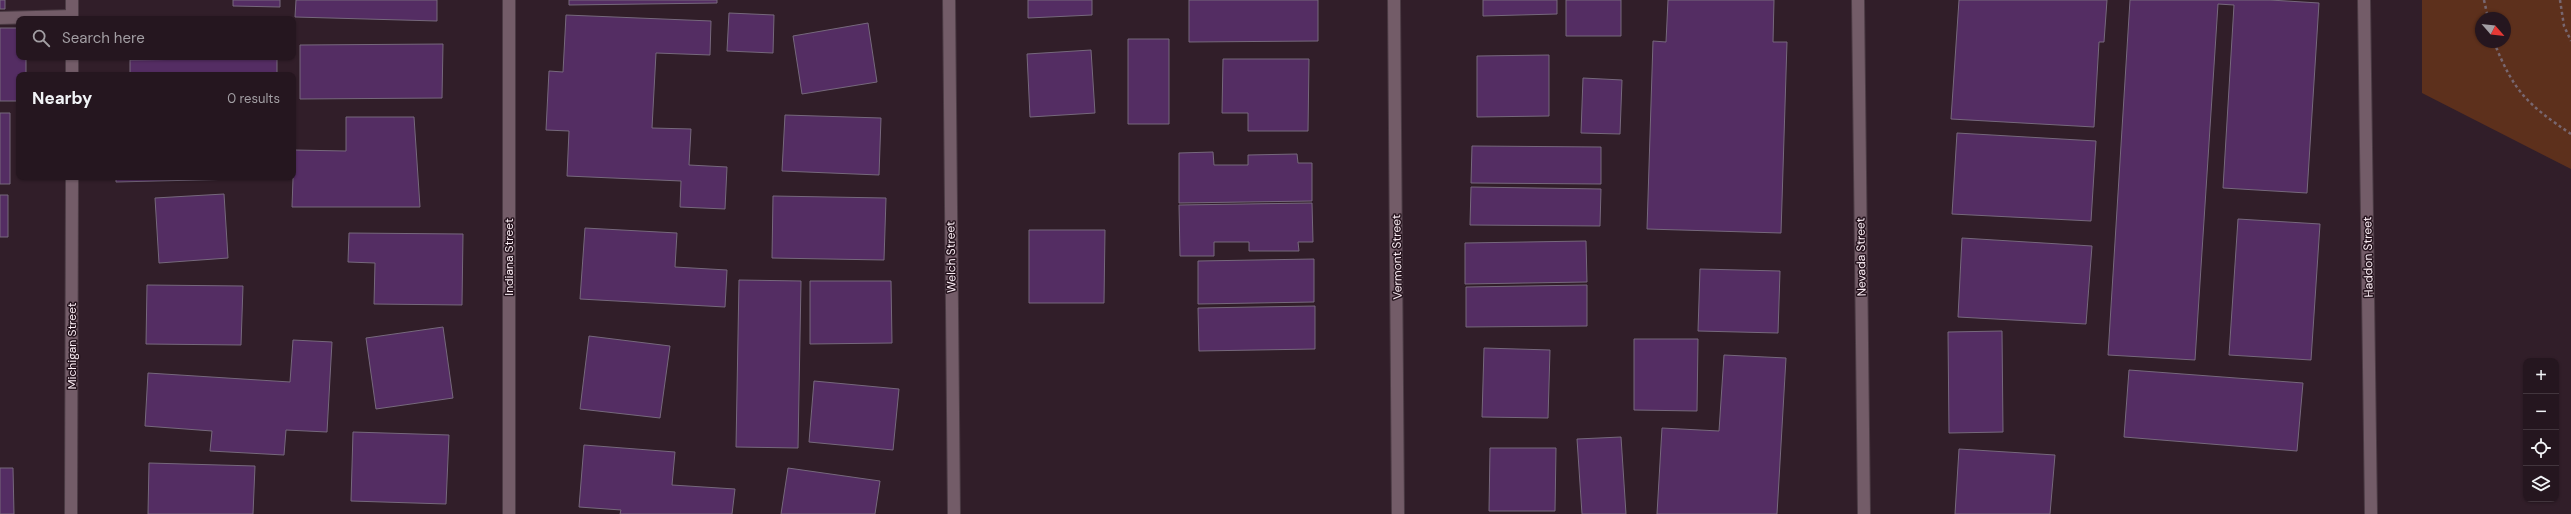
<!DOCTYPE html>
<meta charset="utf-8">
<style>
:root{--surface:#25161f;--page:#31232c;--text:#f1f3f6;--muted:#a39fa4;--line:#42353d}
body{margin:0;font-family:"DM Sans",sans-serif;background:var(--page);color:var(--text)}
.controls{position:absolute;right:12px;bottom:12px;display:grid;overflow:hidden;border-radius:8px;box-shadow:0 1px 3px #0004}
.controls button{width:36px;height:36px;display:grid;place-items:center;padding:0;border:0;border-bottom:1px solid var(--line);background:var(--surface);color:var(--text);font:20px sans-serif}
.compass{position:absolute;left:2475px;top:12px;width:36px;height:36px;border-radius:50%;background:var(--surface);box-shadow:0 1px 3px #0004;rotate:118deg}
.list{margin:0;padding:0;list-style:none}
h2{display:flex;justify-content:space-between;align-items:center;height:52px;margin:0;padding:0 16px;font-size:17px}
h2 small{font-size:13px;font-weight:400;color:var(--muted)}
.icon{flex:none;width:22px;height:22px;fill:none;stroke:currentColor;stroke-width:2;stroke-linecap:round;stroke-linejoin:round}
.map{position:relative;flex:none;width:2571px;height:514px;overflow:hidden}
.search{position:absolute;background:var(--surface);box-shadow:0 1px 3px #0004;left:16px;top:16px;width:280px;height:44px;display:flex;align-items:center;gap:10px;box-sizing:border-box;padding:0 14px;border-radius:8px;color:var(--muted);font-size:15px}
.panel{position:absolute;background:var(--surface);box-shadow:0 1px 3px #0004;left:16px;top:72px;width:280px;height:108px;border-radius:8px}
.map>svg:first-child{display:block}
.green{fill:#5d301c;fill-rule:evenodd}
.building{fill:#542d63;stroke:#76687c}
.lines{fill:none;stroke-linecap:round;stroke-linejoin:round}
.service-casing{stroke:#4b3b44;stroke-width:14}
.minor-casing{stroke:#4b3b44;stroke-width:14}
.tertiary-casing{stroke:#4b3b44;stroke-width:14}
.path{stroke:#786770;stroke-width:2.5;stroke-dasharray:3 3;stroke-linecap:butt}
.service{stroke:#735c68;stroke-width:12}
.minor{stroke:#735c68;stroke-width:12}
.tertiary{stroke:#735c68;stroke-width:12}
.labels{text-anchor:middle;stroke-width:3;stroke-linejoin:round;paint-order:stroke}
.street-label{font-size:12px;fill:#fdeff6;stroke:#27151f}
</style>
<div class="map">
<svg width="2571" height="514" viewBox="0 0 2571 514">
<rect width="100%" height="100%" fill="#311e29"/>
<path class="green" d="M2422,0H2571V169L2422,93ZM2481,18H2505V42H2481Z"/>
<path class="building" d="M0,0H5V9H0Z
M233,0H280V7L233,6Z
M296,0H437V21L295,17Z
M569,0H717V3L569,5Z
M1028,0H1092V15L1028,18Z
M1189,0H1318V41L1189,42Z
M1483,0H1557V14L1483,16Z
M1566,0H1621V36H1566Z
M1668,0H1774L1773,42H1787L1781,233L1647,229L1653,41L1666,42Z
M1959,0H2107L2104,42H2099L2094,127L1951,119Z
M2130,0H2270L2319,3L2307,193L2223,188L2234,5L2218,4L2195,360L2108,355Z
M729,13L774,15L773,53L727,51Z
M566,15L711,21L710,55L656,53L652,128L691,129L689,165L727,167L725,209L680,207L681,181L567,176L569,131L546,130L549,71L563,72Z
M131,17H278V19H131Z
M868,23L877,82L802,94L793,36Z
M0,28H19V57H26V75H19V101H0Z
M1128,39H1169V124H1128Z
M443,44L442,98L300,99V45Z
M1091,50L1095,113L1030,117L1027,54Z
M1549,55V116L1477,117V56Z
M277,58V75H130V60Z
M1223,59H1309L1308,131H1248V113H1222Z
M1583,78L1622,80L1620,134L1581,133Z
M0,113H10V184H0Z
M785,115L881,118L879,175L782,171Z
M346,117H414L420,207H292L294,150L346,151Z
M1957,133L2096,141L2091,221L1952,214Z
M1472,146L1601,147V184L1471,183Z
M1213,152L1214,165H1248V155L1297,154L1298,163H1312V201L1179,203V153Z
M116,177H239V179L116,182Z
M1471,187L1601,189L1600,226L1470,225Z
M224,194L228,258L159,263L155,198Z
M0,195H8V237H0Z
M773,196L886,198L884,260L772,258Z
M1312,203L1313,242H1298L1299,251H1249V242H1214V256H1180L1179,205Z
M2238,219L2320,224L2311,360L2229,355Z
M585,228L677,233L675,267L727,270L725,307L580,299Z
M1029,230H1105L1104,303H1029Z
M349,233L463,234L462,305L374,304L375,263L348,262Z
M1962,238L2092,246L2086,324L1958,317Z
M1586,241L1587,282L1465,284V243Z
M1314,259V302L1198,304V261Z
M1700,269L1780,271L1778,333L1698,331Z
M739,280L801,281L798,448L736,447Z
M810,281H891L892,343L810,344Z
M147,285L243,286L241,345L146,344Z
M1587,285V326L1466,327V287Z
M1315,306V349L1199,351L1198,308Z
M443,327L453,398L376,409L366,338Z
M2002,331L2003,432L1949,433L1948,332Z
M589,336L670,346L660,418L580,409Z
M1634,339H1698L1697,411L1634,410Z
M293,340L332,342L327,432L286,430L284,455L210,451L212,431L145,426L148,373L290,382Z
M1484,348L1550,350L1548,418L1482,417Z
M1724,355L1786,358L1777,514H1657L1662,428L1719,431Z
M2129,370L2303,383L2297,451L2124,437Z
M814,381L899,389L893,450L809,442Z
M353,432L449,435L446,504L351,501Z
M1621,437L1626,514H1582L1577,439Z
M584,445L675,452L672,485L735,489L732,514H620L621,510L579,507Z
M1490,448H1556L1555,511H1489Z
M1959,449L2055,455L2050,514H1955Z
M149,463L255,466L253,514H148Z
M0,468H13L14,514H0Z
M788,468L880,481L875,514H781Z"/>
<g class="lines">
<g class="service-casing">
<path id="service" d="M0,18L72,16"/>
</g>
<g class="minor-casing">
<path id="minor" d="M509,0V514
M1394,0L1398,514
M1858,0L1864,514
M2364,0L2371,514
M72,19V0
M72,75V57
M71,514L72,177"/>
</g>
<g class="tertiary-casing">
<path id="tertiary" d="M949,0L954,514"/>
</g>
<path class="path" d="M2484,0L2488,18
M2560,0L2564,26L2571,41
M2494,42C2514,92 2527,104 2571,134"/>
<use href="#service" class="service"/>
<use href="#minor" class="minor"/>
<use href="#tertiary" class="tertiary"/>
</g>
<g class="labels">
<g class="street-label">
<text transform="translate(509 257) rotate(-90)" y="4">Indiana Street</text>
<text transform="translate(951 257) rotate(-91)" y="4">Welch Street</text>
<text transform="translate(1397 257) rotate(-91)" y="4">Vermont Street</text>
<text transform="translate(1861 257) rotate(-91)" y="4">Nevada Street</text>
<text transform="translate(2368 257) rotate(-91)" y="4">Haddon Street</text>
<text transform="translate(72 346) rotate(-90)" y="4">Michigan Street</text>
</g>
</g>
</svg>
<div class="controls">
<button>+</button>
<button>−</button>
<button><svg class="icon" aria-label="locate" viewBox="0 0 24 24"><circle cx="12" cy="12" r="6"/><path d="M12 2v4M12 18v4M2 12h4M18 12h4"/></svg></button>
<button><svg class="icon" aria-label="layers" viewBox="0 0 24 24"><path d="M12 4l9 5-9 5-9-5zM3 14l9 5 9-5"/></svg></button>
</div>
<svg class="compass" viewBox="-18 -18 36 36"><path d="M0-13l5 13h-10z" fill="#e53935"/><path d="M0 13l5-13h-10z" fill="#a39fa4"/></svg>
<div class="search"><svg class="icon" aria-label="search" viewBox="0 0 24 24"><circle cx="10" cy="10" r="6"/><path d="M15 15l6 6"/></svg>Search here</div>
<section class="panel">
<h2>Nearby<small>0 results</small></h2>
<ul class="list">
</ul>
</section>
</div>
